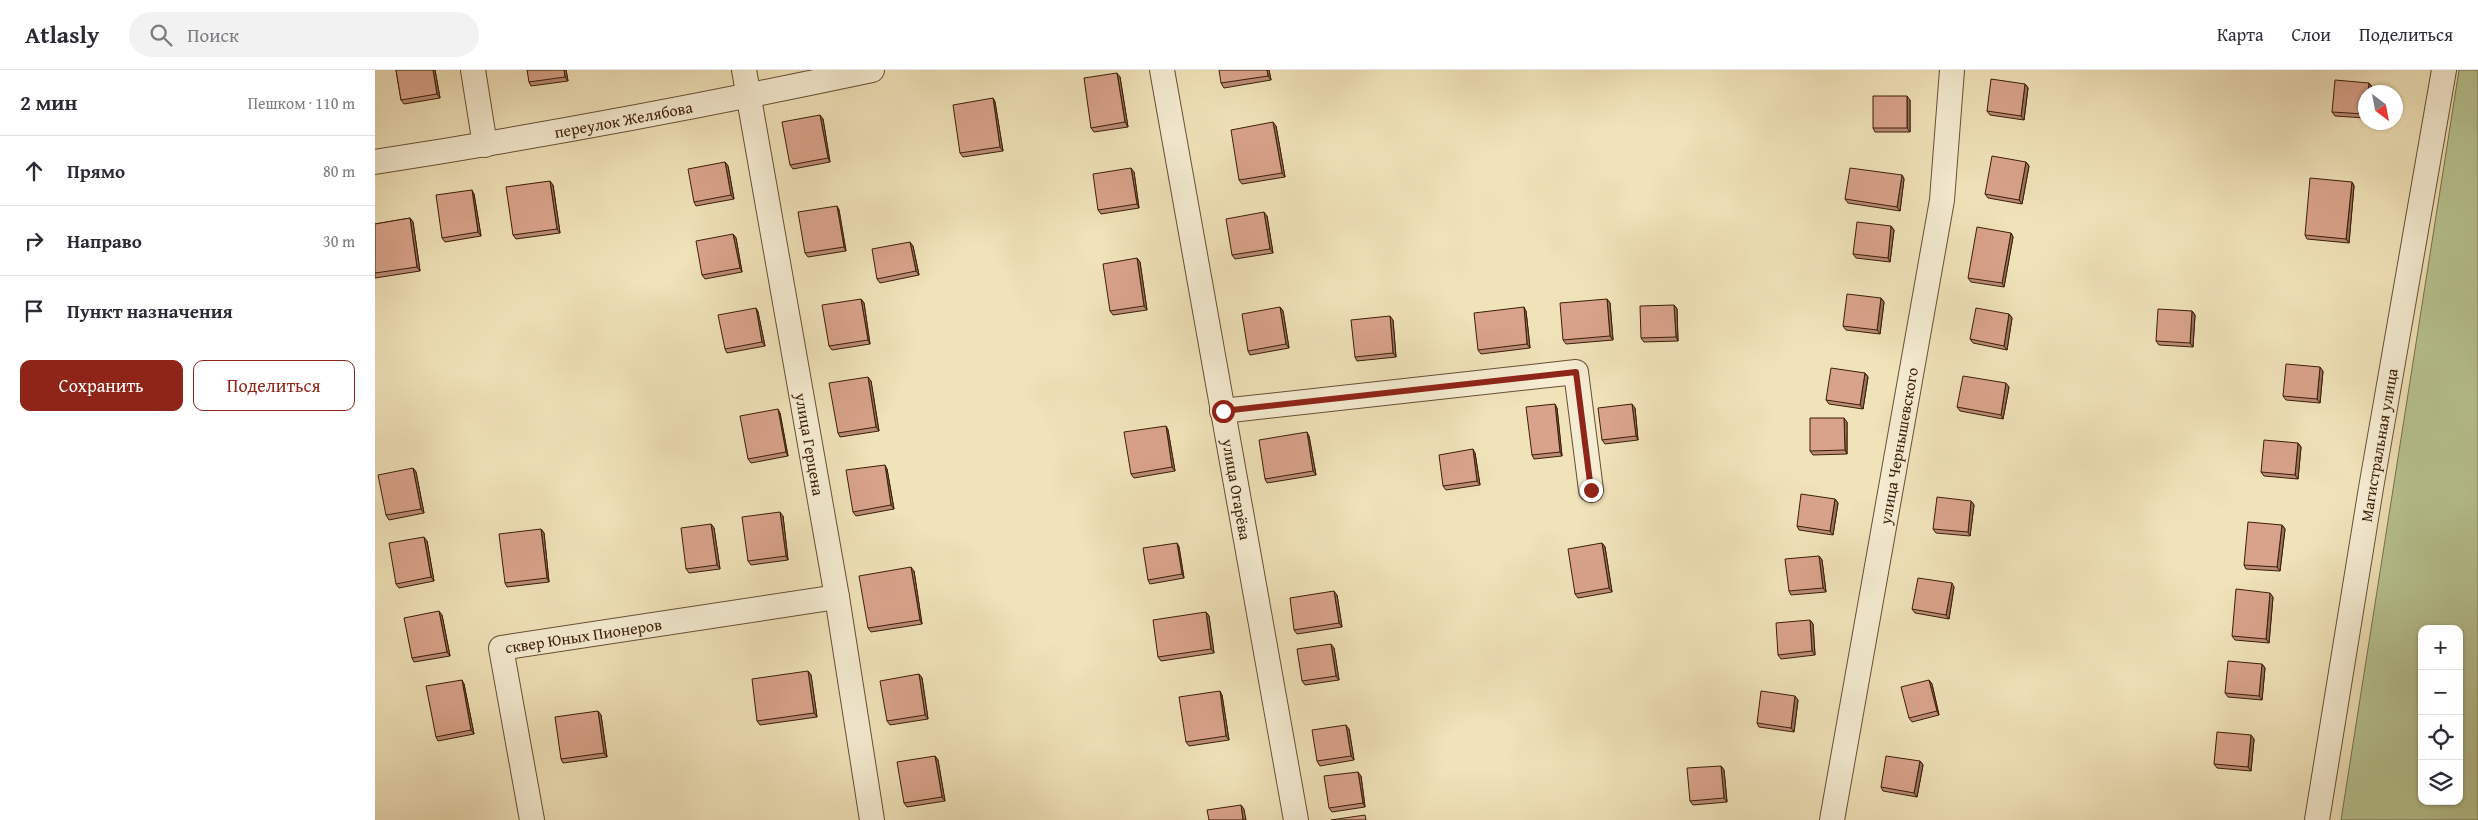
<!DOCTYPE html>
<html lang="ru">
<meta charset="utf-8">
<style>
:root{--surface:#fff;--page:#f2f2f3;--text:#2b2b33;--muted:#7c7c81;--line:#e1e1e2;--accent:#8f2418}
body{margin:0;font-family:"Gentium Book Plus",serif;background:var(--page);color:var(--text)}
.controls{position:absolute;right:15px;bottom:15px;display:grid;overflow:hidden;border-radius:10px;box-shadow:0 1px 4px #0004}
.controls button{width:45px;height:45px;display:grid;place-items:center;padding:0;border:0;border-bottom:1px solid var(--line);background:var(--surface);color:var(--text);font:25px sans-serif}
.compass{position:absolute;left:1983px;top:15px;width:45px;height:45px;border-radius:50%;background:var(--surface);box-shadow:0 1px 4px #0004;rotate:148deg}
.stop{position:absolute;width:15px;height:15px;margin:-11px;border:4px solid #8f2418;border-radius:50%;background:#fff}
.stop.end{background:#8f2418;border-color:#fff;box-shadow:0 1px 5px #0008}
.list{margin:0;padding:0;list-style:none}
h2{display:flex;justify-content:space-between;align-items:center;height:65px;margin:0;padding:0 20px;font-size:21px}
h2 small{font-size:16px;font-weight:400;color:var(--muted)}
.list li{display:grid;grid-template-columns:32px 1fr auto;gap:15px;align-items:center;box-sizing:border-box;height:70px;padding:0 20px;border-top:1px solid var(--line)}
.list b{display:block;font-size:19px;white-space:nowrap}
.list em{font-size:16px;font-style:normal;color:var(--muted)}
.actions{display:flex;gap:10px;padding:15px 20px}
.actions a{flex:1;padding:11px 0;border:1px solid var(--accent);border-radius:10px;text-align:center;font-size:18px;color:var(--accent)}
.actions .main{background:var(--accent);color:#fff}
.icon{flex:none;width:28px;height:28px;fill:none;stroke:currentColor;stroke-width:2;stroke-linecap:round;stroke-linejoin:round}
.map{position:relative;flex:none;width:2103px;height:750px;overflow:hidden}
header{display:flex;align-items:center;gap:30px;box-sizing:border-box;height:70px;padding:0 25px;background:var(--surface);border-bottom:1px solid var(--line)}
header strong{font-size:24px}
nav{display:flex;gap:28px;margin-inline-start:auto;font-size:18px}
.search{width:350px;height:45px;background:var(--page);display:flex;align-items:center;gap:12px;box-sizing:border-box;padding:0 18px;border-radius:28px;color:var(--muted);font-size:19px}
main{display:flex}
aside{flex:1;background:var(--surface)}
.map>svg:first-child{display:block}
.green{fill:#b7c491;stroke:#79704c;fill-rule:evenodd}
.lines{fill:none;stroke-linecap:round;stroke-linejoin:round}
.street-casing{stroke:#684e33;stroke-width:26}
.street{stroke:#f5ecd2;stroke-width:24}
.wall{fill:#bb8c78;stroke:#3b1d06}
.shaded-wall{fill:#987261;stroke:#3b1d06}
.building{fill:#d9a38b;stroke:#3b1d06}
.route{stroke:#8f2418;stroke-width:6}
.labels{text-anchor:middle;stroke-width:5;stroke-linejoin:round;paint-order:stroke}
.street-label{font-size:16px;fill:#3b1d06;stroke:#f5ecd2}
</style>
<header>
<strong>Atlasly</strong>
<div class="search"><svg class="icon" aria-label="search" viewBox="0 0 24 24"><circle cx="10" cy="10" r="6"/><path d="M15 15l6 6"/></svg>Поиск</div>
<nav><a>Карта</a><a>Слои</a><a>Поделиться</a></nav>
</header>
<main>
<aside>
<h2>2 мин<small>Пешком · 110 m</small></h2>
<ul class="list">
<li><svg class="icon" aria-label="ahead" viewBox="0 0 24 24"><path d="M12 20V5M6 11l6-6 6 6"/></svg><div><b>Прямо</b></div><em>80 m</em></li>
<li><svg class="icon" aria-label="right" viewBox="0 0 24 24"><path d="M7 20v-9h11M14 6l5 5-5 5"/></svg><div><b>Направо</b></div><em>30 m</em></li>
<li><svg class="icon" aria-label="arrive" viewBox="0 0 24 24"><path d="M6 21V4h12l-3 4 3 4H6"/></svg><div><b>Пункт назначения</b></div></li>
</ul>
<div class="actions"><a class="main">Сохранить</a><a>Поделиться</a></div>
</aside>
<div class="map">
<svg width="2103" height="750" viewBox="0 0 2103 750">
<rect width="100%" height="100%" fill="#f0e2b9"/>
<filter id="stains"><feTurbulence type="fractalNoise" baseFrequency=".004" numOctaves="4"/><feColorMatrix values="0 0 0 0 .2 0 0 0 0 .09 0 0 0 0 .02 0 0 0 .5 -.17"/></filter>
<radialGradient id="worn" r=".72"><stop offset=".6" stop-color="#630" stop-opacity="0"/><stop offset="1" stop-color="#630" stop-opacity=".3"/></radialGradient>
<path class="green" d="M2084,0H2103V750H1966ZM2047,559H2084V731H2047Z"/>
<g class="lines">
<g class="street-casing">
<g id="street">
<path d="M98,0L110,75"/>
<path id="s1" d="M369,0L462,527L497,750"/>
<path id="s2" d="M787,0L921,750"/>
<path id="s3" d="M0,92C167,66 332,35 497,0"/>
<path d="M847,341L1201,302L1216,420"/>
<path id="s4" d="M157,750L126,578L462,527"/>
<path id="s5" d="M1457,750L1567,130L1577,0"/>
<path id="s6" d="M1942,750L1996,418L2069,0"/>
</g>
</g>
<use href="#street" class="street"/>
</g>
<path class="wall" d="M21,0H60L65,28L29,34L26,30Z
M191,0L193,11L156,16L154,12Z
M894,0L896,10L849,18L846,13Z
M745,7L753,57L719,62L716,58Z
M1994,13L1997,17V22H1990V48L1960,46L1957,42Z
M1650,14L1653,18L1649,50L1615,45L1612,41Z
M618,28L620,32L628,81L588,87L585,83Z
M1535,30V62H1500L1498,58Z
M448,49L455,92L418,99L415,95Z
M901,56L910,107L867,114L864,110Z
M350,92L353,96L359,129L321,136L319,132Z
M1651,92L1654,96L1647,134L1613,128L1610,124Z
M759,102L764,138L726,144L723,140Z
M1527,105L1529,109L1525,141L1473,133L1470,129Z
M1977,112L1979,116L1974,173L1932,169L1930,165Z
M178,115L185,163L141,169L138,165Z
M99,124L106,166L70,172L67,168Z
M462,136L464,140L471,181L433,187L430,183Z
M892,146L898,183L860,189L857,185Z
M35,148L38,152L45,201L0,208V154Z
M1516,156L1519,160L1515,192L1481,188L1478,184Z
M1636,163L1638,167L1629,217L1596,212L1593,208Z
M358,164L361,168L367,202L330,209L327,205Z
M538,176L544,205L505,213L502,209Z
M762,188L765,192L772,240L738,245L735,241Z
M1506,228L1509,232L1505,264L1471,260L1468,256Z
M486,229L489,233L495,274L457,280L454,276Z
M1232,229L1235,233L1238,270L1191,274L1188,270Z
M1299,235L1302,239L1303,271L1269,272L1266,268Z
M905,237L908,241L914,278L875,285L873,281Z
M381,238L383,242L390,276L352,283L350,279Z
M1151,241L1155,278L1106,284L1103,280Z
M1817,241L1820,245L1818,277L1784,275L1781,271Z
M1634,244L1637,248L1632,280L1598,273L1595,269Z
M1018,250L1021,287L982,291L980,287Z
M1948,301L1945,333L1911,330L1908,326Z
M1490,303L1493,307L1488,339L1454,334L1451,330Z
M496,311L504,361L465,367L463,363Z
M1634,317L1628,349L1585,341L1582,337Z
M1182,338L1187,386L1159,389L1157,385Z
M1260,338L1263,370L1230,374L1227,370Z
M405,343L413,386L376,393L373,389Z
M1472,352V384L1438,385L1435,381Z
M791,356L793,360L800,401L759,408L756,404Z
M934,366L941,405L892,413L890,409Z
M1923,373L1926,377L1923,409L1889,406L1886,402Z
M1100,383L1105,415L1071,420L1068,416Z
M38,398L41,402L49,443L14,450L11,445Z
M512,399L519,439L481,446L478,442Z
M1460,429L1463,433L1458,465L1424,460L1422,456Z
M1596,431L1599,435L1595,466L1561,463L1558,459Z
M408,446L413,490L376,495L373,491Z
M336,454L339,458L345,499L314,503L311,499Z
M1907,455L1910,459L1905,501L1871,499L1869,495Z
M166,459L169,463L174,512L132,517L130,513Z
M52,471L59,511L24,518L21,514Z
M802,473L804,477L809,508L775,514L773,510Z
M1227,473L1230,477L1237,522L1203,528L1200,524Z
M1444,486L1447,490L1451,522L1416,525L1414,521Z
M539,501L547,554L496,562L493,558Z
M1579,517L1574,549L1540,543L1537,539Z
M962,525L967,557L922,564L919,560Z
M1898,527L1894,573L1860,570L1857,566Z
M831,542L834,546L839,583L786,591L783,587Z
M67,545L75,586L39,592L37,588Z
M1435,550L1438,554L1440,585L1406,589L1403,585Z
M959,578L964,610L930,615L927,611Z
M1887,594L1890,598L1887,630L1853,627L1850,623Z
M433,601L436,605L442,647L385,655L382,651Z
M544,604L547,608L553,649L515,655L512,651Z
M1554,610L1557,614L1564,645L1537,652L1534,648Z
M89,614L99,664L63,671L61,667Z
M847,625L854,670L814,676L811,672Z
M1423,630L1419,662L1384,657L1382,653Z
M226,645L232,687L188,693L186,689Z
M974,659L979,690L945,696L942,691Z
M1879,669L1876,701L1842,698L1839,694Z
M560,686L563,690L570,731L532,737L529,733Z
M1545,691L1548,695L1542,727L1508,721L1506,717Z
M1346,696L1349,700L1352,732L1318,735L1315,731Z
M986,706L990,737L957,742L954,738Z"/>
<path class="shaded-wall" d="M58,0H60L65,28L62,24Z
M189,0H191L193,11L190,7Z
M892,0H894L896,10L893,6Z
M742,3L745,7L753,57L750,52Z
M1994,13L1997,17V22H1993Z
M1650,14L1653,18L1649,50L1646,46Z
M1532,26L1535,30V62L1532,58Z
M618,28L620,32L628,81L625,77Z
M445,45L448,49L455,92L453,88Z
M898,52L901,56L910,107L907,103Z
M350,92L353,96L359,129L356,125Z
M1651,92L1654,96L1647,134L1644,130Z
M756,98L759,102L764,138L762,134Z
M1527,105L1529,109L1525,141L1522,137Z
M175,111L178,115L185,163L182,159Z
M1977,112L1979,116L1974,173L1971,169Z
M97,120L99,124L106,166L103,162Z
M462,136L464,140L471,181L469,177Z
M889,142L892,146L898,183L895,179Z
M35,148L38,152L45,201L42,197Z
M1516,156L1519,160L1515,192L1513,188Z
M1636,163L1638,167L1629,217L1627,213Z
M358,164L361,168L367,202L365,198Z
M535,172L538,176L544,205L541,201Z
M762,188L765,192L772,240L769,236Z
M1506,228L1509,232L1505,264L1502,260Z
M486,229L489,233L495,274L493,270Z
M1232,229L1235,233L1238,270L1235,266Z
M1299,235L1302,239L1303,271L1301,267Z
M905,237L908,241L914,278L911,274Z
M1149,237L1151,241L1155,278L1152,274Z
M381,238L383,242L390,276L387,272Z
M1817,241L1820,245L1818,277L1815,273Z
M1634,244L1637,248L1632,280L1629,276Z
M1015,246L1018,250L1021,287L1018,283Z
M1945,297L1948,301L1945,333L1942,329Z
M1490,303L1493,307L1488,339L1485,335Z
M493,307L496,311L504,361L501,357Z
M1631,313L1634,317L1628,349L1626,345Z
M1180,334L1182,338L1187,386L1185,382Z
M1257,334L1260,338L1263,370L1261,366Z
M403,339L405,343L413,386L411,382Z
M1469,348L1472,352V384L1470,380Z
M791,356L793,360L800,401L797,397Z
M932,362L934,366L941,405L938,401Z
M1923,373L1926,377L1923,409L1920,405Z
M1098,379L1100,383L1105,415L1102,411Z
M510,395L512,399L519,439L516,435Z
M38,398L41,402L49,443L46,439Z
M1460,429L1463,433L1458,465L1455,461Z
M1596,431L1599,435L1595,466L1593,462Z
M405,442L408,446L413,490L411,486Z
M336,454L339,458L345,499L342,495Z
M1907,455L1910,459L1905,501L1902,497Z
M166,459L169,463L174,512L172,508Z
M49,467L52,471L59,511L56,507Z
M802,473L804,477L809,508L807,504Z
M1227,473L1230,477L1237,522L1234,518Z
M1444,486L1447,490L1451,522L1448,518Z
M536,497L539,501L547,554L545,550Z
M1577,513L1579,517L1574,549L1571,545Z
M959,521L962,525L967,557L964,553Z
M1895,523L1898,527L1894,573L1891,569Z
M64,541L67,545L75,586L72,582Z
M831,542L834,546L839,583L836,579Z
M1435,550L1438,554L1440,585L1437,581Z
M956,574L959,578L964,610L961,606Z
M1887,594L1890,598L1887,630L1884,626Z
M433,601L436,605L442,647L439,643Z
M544,604L547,608L553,649L550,645Z
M87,610L89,614L99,664L96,660Z
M1554,610L1557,614L1564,645L1562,641Z
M845,621L847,625L854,670L851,666Z
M1420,626L1423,630L1419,662L1416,658Z
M223,641L226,645L232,687L229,683Z
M971,655L974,659L979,690L976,686Z
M1876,665L1879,669L1876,701L1873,697Z
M560,686L563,690L570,731L567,727Z
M1545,691L1548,695L1542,727L1539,723Z
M1346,696L1349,700L1352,732L1349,728Z
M983,702L986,706L990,737L988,733Z
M866,735L869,739L871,750H868Z"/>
<path class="building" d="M21,0H58L62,24L26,30Z
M152,0H189L190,7L154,12Z
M844,0H892L893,6L846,13Z
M742,3L750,52L716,58L709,8Z
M1616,9L1650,14L1646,46L1612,41Z
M1960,10L1994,13L1993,22H1990V44L1957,42Z
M1498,26H1532V58H1498Z
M618,28L625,77L585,83L578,35Z
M445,45L453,88L415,95L407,52Z
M898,52L907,103L864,110L856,60Z
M1617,86L1651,92L1644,130L1610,124Z
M350,92L356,125L319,132L313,99Z
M756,98L762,134L723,140L718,104Z
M1475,98L1527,105L1522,137L1470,129Z
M1935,108L1977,112L1971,169L1930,165Z
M175,111L182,159L138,165L131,117Z
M97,120L103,162L67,168L61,125Z
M462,136L469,177L430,183L423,142Z
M889,142L895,179L857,185L851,149Z
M35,148L42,197L0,203V154Z
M1482,152L1516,156L1513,188L1478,184Z
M1602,157L1636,163L1627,213L1593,208Z
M358,164L365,198L327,205L321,171Z
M535,172L541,201L502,209L497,179Z
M762,188L769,236L735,241L728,194Z
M1472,224L1506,228L1502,260L1468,256Z
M486,229L493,270L454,276L447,235Z
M1232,229L1235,266L1188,270L1185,233Z
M1299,235L1301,267L1266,268L1265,236Z
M905,237L911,274L873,281L867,244Z
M1149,237L1152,274L1103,280L1099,243Z
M381,238L387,272L350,279L343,245Z
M1601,238L1634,244L1629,276L1595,269Z
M1783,239L1817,241L1815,273L1781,271Z
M1015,246L1018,283L980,287L976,250Z
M1911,294L1945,297L1942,329L1908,326Z
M1456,298L1490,303L1485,335L1451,330Z
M1588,306L1631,313L1626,345L1582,337Z
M493,307L501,357L463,363L454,313Z
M1180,334L1185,382L1157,385L1151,337Z
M1257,334L1261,366L1227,370L1223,338Z
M403,339L411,382L373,389L365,346Z
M1435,348H1469L1470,380L1435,381Z
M791,356L797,397L756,404L749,362Z
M932,362L938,401L890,409L884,370Z
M1889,370L1923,373L1920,405L1886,402Z
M1098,379L1102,411L1068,416L1064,385Z
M510,395L516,435L478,442L471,400Z
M38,398L46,439L11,445L3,405Z
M1426,424L1460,429L1455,461L1422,456Z
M1562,427L1596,431L1593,462L1558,459Z
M405,442L411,486L373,491L367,447Z
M1873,452L1907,455L1902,497L1869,495Z
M336,454L342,495L311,499L306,458Z
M166,459L172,508L130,513L124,464Z
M49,467L56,507L21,514L14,473Z
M802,473L807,504L773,510L768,478Z
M1227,473L1234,518L1200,524L1193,479Z
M1444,486L1448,518L1414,521L1410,489Z
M536,497L545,550L493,558L484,506Z
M1543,508L1577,513L1571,545L1537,539Z
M1861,519L1895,523L1891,569L1857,566Z
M959,521L964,553L919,560L915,528Z
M64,541L72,582L37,588L29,548Z
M831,542L836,579L783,587L778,550Z
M1435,550L1437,581L1403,585L1401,553Z
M956,574L961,606L927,611L922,579Z
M1853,591L1887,594L1884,626L1850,623Z
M433,601L439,643L382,651L377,609Z
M544,604L550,645L512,651L505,611Z
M87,610L96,660L61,667L51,616Z
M1554,610L1562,641L1534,648L1526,617Z
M845,621L851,666L811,672L804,627Z
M1386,621L1420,626L1416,658L1382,653Z
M223,641L229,683L186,689L180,647Z
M971,655L976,686L942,691L937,660Z
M1842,662L1876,665L1873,697L1839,694Z
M560,686L567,727L529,733L522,692Z
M1511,686L1545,691L1539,723L1506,717Z
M1346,696L1349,728L1315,731L1312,698Z
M983,702L988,733L954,738L949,706Z
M866,735L868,750H834L832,740Z
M990,745L991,750H956Z"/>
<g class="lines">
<path class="route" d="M848,341L1201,302L1216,420"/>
</g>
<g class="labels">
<g class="street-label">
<text dy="6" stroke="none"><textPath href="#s3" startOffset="252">переулок Желябова</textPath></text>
<text dy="6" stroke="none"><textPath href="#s1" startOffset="380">улица Герцена</textPath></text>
<text dy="6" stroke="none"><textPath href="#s6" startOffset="380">Магистральная улица</textPath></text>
<text dy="6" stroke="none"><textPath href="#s5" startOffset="380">улица Чернышевского</textPath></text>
<text dy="6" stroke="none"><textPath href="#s2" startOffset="426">улица Огарёва</textPath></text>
<text dy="6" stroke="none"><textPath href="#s4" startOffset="258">сквер Юных Пионеров</textPath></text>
</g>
</g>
<rect width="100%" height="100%" filter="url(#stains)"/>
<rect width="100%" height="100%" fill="url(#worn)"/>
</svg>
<div class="controls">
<button>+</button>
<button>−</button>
<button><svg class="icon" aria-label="locate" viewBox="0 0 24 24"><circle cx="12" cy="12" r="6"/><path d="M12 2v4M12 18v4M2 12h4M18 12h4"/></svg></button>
<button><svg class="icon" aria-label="layers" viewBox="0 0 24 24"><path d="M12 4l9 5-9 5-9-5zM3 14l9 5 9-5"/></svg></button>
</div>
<svg class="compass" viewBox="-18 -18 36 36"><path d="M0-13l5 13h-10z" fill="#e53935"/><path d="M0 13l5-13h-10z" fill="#7c7c81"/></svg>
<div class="stop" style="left:848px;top:341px"></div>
<div class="stop end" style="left:1216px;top:420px"></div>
</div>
</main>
